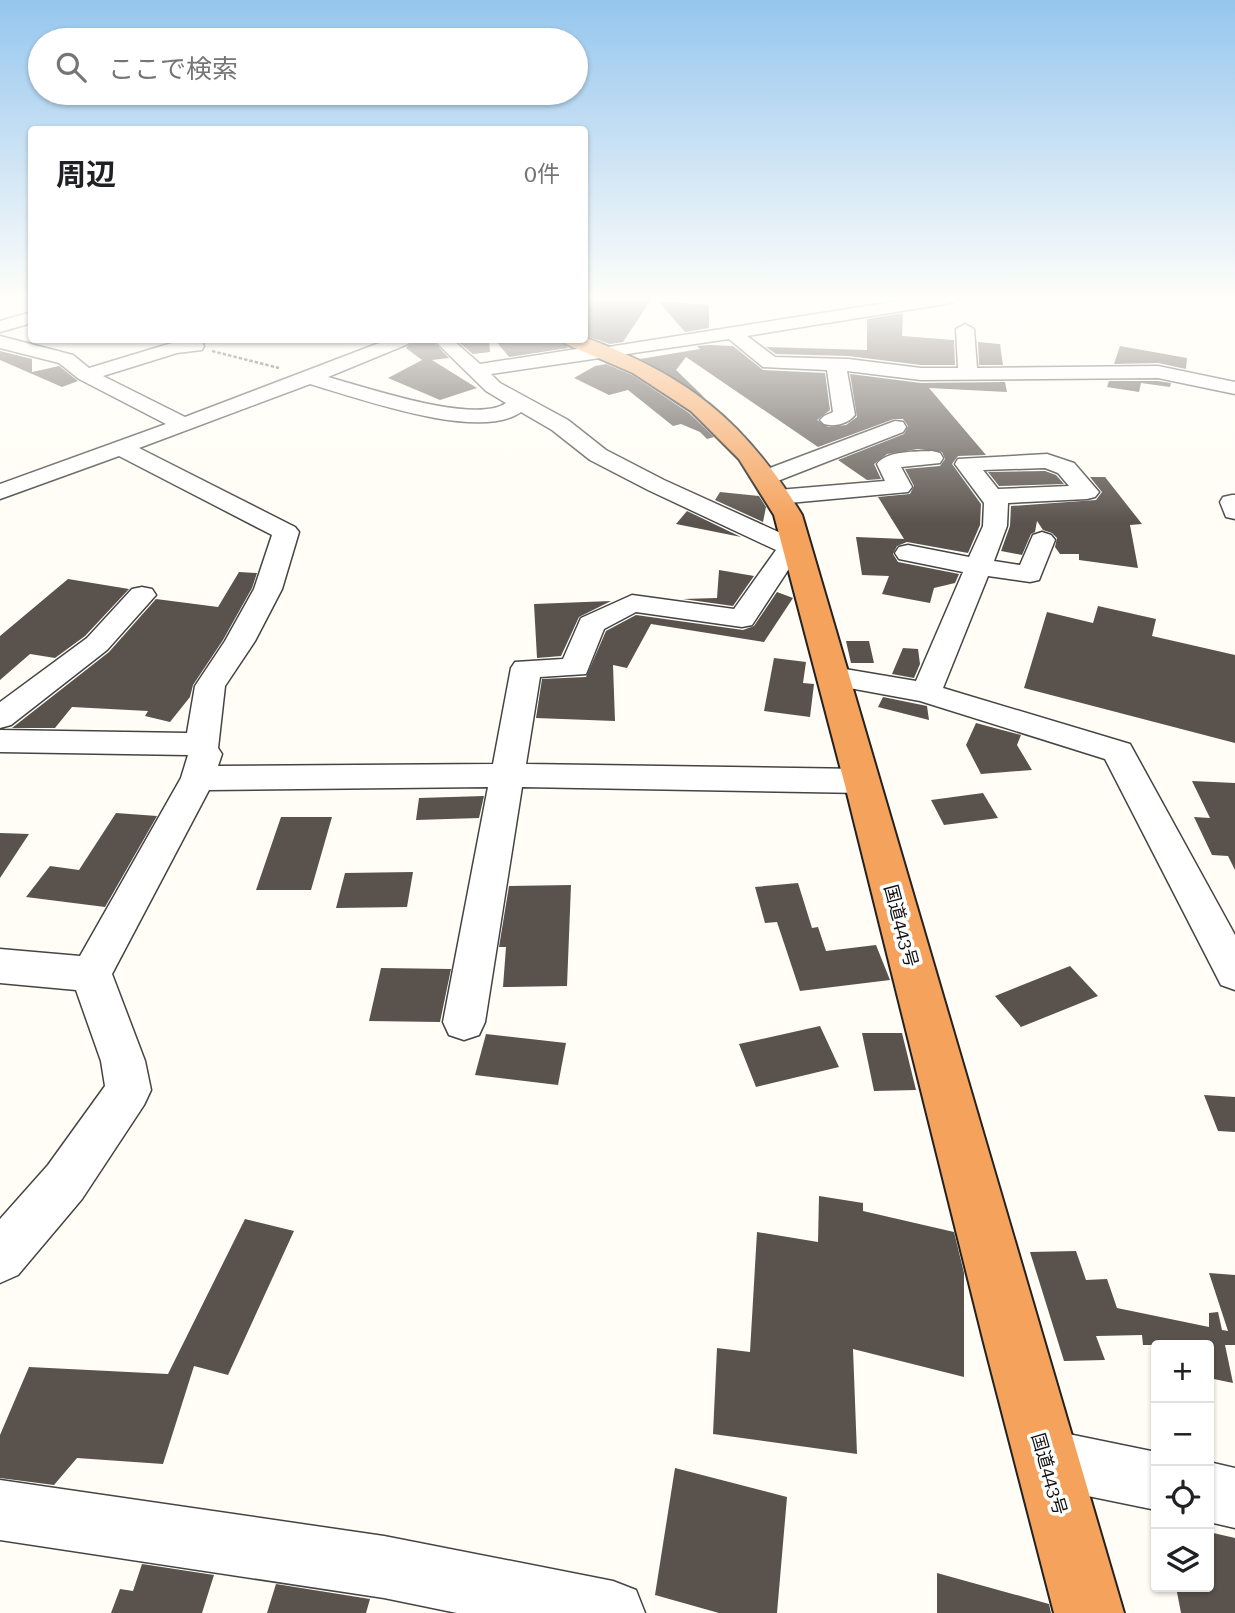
<!DOCTYPE html>
<html lang="ja">
<meta charset="utf-8">
<style>
:root{--surface:#fff;--page:#f6f6f6;--text:#202124;--muted:#757577;--line:#e0e0e0}
body{margin:0;font-family:"Roboto Serif","Noto Sans JP",serif;background:var(--page);color:var(--text)}
.controls{position:absolute;right:21px;bottom:21px;display:grid;overflow:hidden;border-radius:7px;box-shadow:0 2px 5px #0004}
.controls button{width:63px;height:63px;display:grid;place-items:center;padding:0;border:0;border-bottom:2px solid var(--line);background:var(--surface);color:var(--text);font:35px sans-serif}
.list{margin:0;padding:0;list-style:none}
h2{display:flex;justify-content:space-between;align-items:center;height:91px;margin:0;padding:0 28px;font-size:30px}
h2 small{font-size:23px;font-weight:400;color:var(--muted)}
.icon{flex:none;width:38px;height:38px;fill:none;stroke:currentColor;stroke-width:2;stroke-linecap:round;stroke-linejoin:round}
.map{position:relative;flex:none;width:1235px;height:1613px;overflow:hidden}
.search{position:absolute;background:var(--surface);box-shadow:0 2px 5px #0004;left:28px;top:28px;width:560px;height:77px;display:flex;align-items:center;gap:18px;box-sizing:border-box;padding:0 24px;border-radius:38px;color:var(--muted);font-size:26px}
.panel{position:absolute;background:var(--surface);box-shadow:0 2px 5px #0004;left:28px;top:126px;width:560px;height:217px;border-radius:7px}
.map>svg:first-child{display:block}
.building{fill:#5a524d}
.lines{fill:none;stroke-linecap:round;stroke-linejoin:round}
.minor-casing{stroke:#444;stroke-width:3}
.highway-casing{stroke:#222;stroke-width:4}
.path{stroke:#333;stroke-width:2.5;stroke-dasharray:3.5 2;stroke-linecap:butt}
.minor{fill:#fff;fill-rule:evenodd}
.highway{fill:#f5a25d;fill-rule:evenodd}
.labels{text-anchor:middle;stroke-width:7;stroke-linejoin:round;paint-order:stroke}
.street-label{font-size:18px;fill:#111;stroke:#fff}
</style>
<div class="map">
<svg width="1235" height="1613" viewBox="0 0 1235 1613">
<rect width="100%" height="100%" fill="#fffdf5"/>
<path class="building" d="M584,298H652L623,342L610,344L584,335Z
M658,301L709,305V328L685,332Z
M903,313L902,336L954,340L955,365H921L848,356L776,354L766,347L867,350V319Z
M414,340H432L449,358L432,360L477,388L440,400L388,378L422,360L406,348Z
M456,340H489L490,352L473,354Z
M495,340H561L568,348L509,357Z
M978,342L1000,344L1003,365H979Z
M709,345L733,346L763,370L825,373L830,410L817,420L828,427L846,425L857,417L850,374L921,383L1005,382L1007,392L929,388L986,455L958,456L952,464L981,504L980,525L968,553L907,542L897,546L893,554L898,562L959,574L955,583L934,588L930,603L882,594L889,576L862,575L856,537L904,539L878,497L910,494L914,486L905,469L940,466L945,459L942,452L918,449L887,454L874,464L881,479L867,480L838,460L904,434L908,426L903,419H894L818,447L686,357L676,370L705,398L640,359L700,349L697,346Z
M1120,346L1187,358L1186,369L1158,363L1114,364Z
M0,351L32,359V372L59,366L78,381L62,387L0,360Z
M606,364L632,375L689,413L714,437L707,439L700,432L681,424L673,426L628,390L609,395L574,378L595,366Z
M1109,381H1158L1171,383L1170,387L1141,383L1139,392L1107,387Z
M1045,471L1056,475L1064,484L999,486L988,472Z
M1090,477H1105L1142,524L1130,525L1138,568L1079,560V554H1060L1055,547L1057,538L1052,533L1043,530L1037,521L1035,532L1031,534L1022,555L1001,551L1010,526L1011,506L1096,500L1102,492Z
M720,492L759,496L766,507L763,522L715,500Z
M687,511L741,537L676,524Z
M719,570L754,576L733,606L683,599L717,598Z
M239,572L257,573L252,588L223,640L193,685L190,697L170,722L145,716L148,711L72,707L55,728H12L109,652L156,599L218,607Z
M68,579L129,589L85,636L55,658L30,654L0,680V636Z
M777,592L793,598L764,642L651,624L627,668L613,665L615,721L536,718L542,679L586,677L606,631L636,615L743,630L754,626Z
M611,601L579,617L561,656L537,658L534,604Z
M1098,606L1156,619L1152,636L1235,655V743L1024,688L1047,612L1093,623Z
M846,641H869L874,663H851Z
M903,648L918,649L920,664L914,678L892,674Z
M774,658L806,662L803,683L814,684L810,717L764,711Z
M883,697L927,706L929,720L878,707Z
M976,723L1021,735L1017,745L1032,770L981,774L966,745Z
M1192,781L1235,783V870L1228,856L1212,855L1194,817L1210,818Z
M983,793L998,818L944,825L931,800Z
M484,796L479,818L416,820L419,798Z
M116,813L157,816L105,907L26,897L50,866L79,870Z
M281,817H332L311,890H256Z
M0,833L29,834L0,878Z
M413,872L407,907L336,908L345,873Z
M798,883L812,928L818,927L826,951L876,945L890,980L800,991L777,922L765,923L755,887Z
M571,885L567,986L503,987L506,947H499L509,886Z
M1070,966L1098,996L1021,1027L995,996Z
M381,968L451,969L440,1022L369,1021Z
M820,1026L839,1067L756,1087L739,1044Z
M862,1033H902L916,1090L874,1091Z
M486,1034L566,1043L558,1085L475,1075Z
M1204,1095L1235,1097V1132L1218,1131Z
M819,1196L863,1203V1211L954,1232L964,1273V1377L853,1349L857,1454L713,1434L717,1348L750,1352L757,1232L818,1242Z
M245,1219L294,1231L228,1375L194,1366L163,1464L77,1458L54,1485L0,1478V1435L29,1367L168,1374Z
M1076,1251L1086,1280L1107,1279L1117,1308L1209,1327V1313L1218,1312L1222,1330L1228,1331L1209,1273L1235,1275V1345H1225L1233,1383L1209,1378V1345H1143L1142,1335L1096,1336L1105,1360L1064,1361L1030,1252Z
M675,1468L787,1497L777,1613H719L655,1595Z
M1209,1532L1235,1538V1613H1181L1176,1587H1209Z
M142,1564L214,1575L202,1613H111L120,1589L133,1591Z
M937,1573L1049,1604L1051,1613H937Z
M276,1584L370,1599L366,1613H267Z"/>
<g class="lines">
<g class="minor-casing">
<path id="minor" d="M917,298H959L951,303L747,336L775,357L848,359L921,368H958L956,329L965,324L974,329L977,368L1158,366L1235,382V394L1158,378L921,380L847,371L855,415C848,424 834,427 824,424L820,420L824,416L833,412L827,370L763,367L729,339L491,374L500,383L568,420L606,450L664,480L807,545L811,550L807,555L796,558L752,625L742,627L636,612L604,629L586,674L540,677L526,764L862,769L874,773L879,781L874,789L862,793L522,787L485,1022L479,1035L464,1040L449,1035L443,1022L488,787L209,790L112,974L145,1061L151,1090L144,1105L82,1199L18,1275L0,1283V1219L48,1165L105,1086L101,1061L76,990L0,983V949L80,956L181,778L188,755L0,752V730L187,733L195,686L225,641L254,589L272,535L119,456L0,499V484L166,424L79,379L59,363L0,348V336L73,355L89,368L175,342H202L204,346L202,350L177,353L103,376L185,417L387,340H411L408,344L328,377C365,387 475,425 506,403L486,391L434,340H453L480,364L596,346L608,347ZM310,384C358,398 479,442 521,412L552,430L590,460L648,490L776,550L734,609L632,595L581,618L563,659L515,662L511,668L493,764L218,766L222,754L218,748L225,686L255,641L282,589L299,532L295,527L139,448Z
M32,312V323L0,332V321Z
M895,421L903,422L906,427L903,432L775,482H759L755,477L759,472Z
M932,451L940,453L943,458L940,463L901,467L912,487L908,492L778,504L770,502L766,497L770,492L778,490L885,481L877,464C887,450 916,452 932,451Z
M1047,454L1074,463L1099,492L1095,497L1087,499L1008,503L1007,526L994,561L1020,565L1033,535L1042,532L1051,535L1055,540L1039,580L1030,582L988,576L943,688L1130,744L1235,935V990L1221,985L1105,759L920,701L822,683L818,676L822,669L833,667L916,681L963,572L899,559L895,553L899,547L908,545L969,557L983,526L984,503L955,464L958,459ZM1045,468L1058,473L1069,486L998,489L983,470Z
M1232,495H1235V519L1226,517L1220,502L1223,497Z
M142,587L152,589L156,595L107,650L11,725L0,728V702L87,638L132,589Z
M1044,1429L1156,1452V1510L1044,1487L1023,1479L1015,1458L1023,1437Z
M1209,1462L1235,1468V1528L1209,1522Z
M0,1480L384,1536L613,1581L636,1590L645,1613H457L384,1598L0,1540Z"/>
</g>
<g class="highway-casing">
<path id="highway" d="M584,337C688,376 744,420 802,515L1124,1613H1054L983,1339L846,789L774,515L739,459L691,411L633,373L566,344L563,340H584Z"/>
</g>
<path class="path" d="M212,351L279,368"/>
<use href="#minor" class="minor"/>
<use href="#highway" class="highway"/>
</g>
<linearGradient id="sky" x2="0" y2="1"><stop stop-color="#95c6ee"/><stop offset="0.57" stop-color="#fffefa"/><stop offset="1" stop-color="#fffefa" stop-opacity="0"/></linearGradient>
<rect width="1235" height="524" fill="url(#sky)"/>
<g class="labels">
<g class="street-label">
<text transform="translate(901 926) rotate(75)" y="6">国道443号</text>
<text transform="translate(1049 1474) rotate(74)" y="6">国道443号</text>
</g>
</g>
</svg>
<div class="controls">
<button>+</button>
<button>−</button>
<button><svg class="icon" aria-label="locate" viewBox="0 0 24 24"><circle cx="12" cy="12" r="6"/><path d="M12 2v4M12 18v4M2 12h4M18 12h4"/></svg></button>
<button><svg class="icon" aria-label="layers" viewBox="0 0 24 24"><path d="M12 4l9 5-9 5-9-5zM3 14l9 5 9-5"/></svg></button>
</div>
<div class="search"><svg class="icon" aria-label="search" viewBox="0 0 24 24"><circle cx="10" cy="10" r="6"/><path d="M15 15l6 6"/></svg>ここで検索</div>
<section class="panel">
<h2>周辺<small>0件</small></h2>
<ul class="list">
</ul>
</section>
</div>
